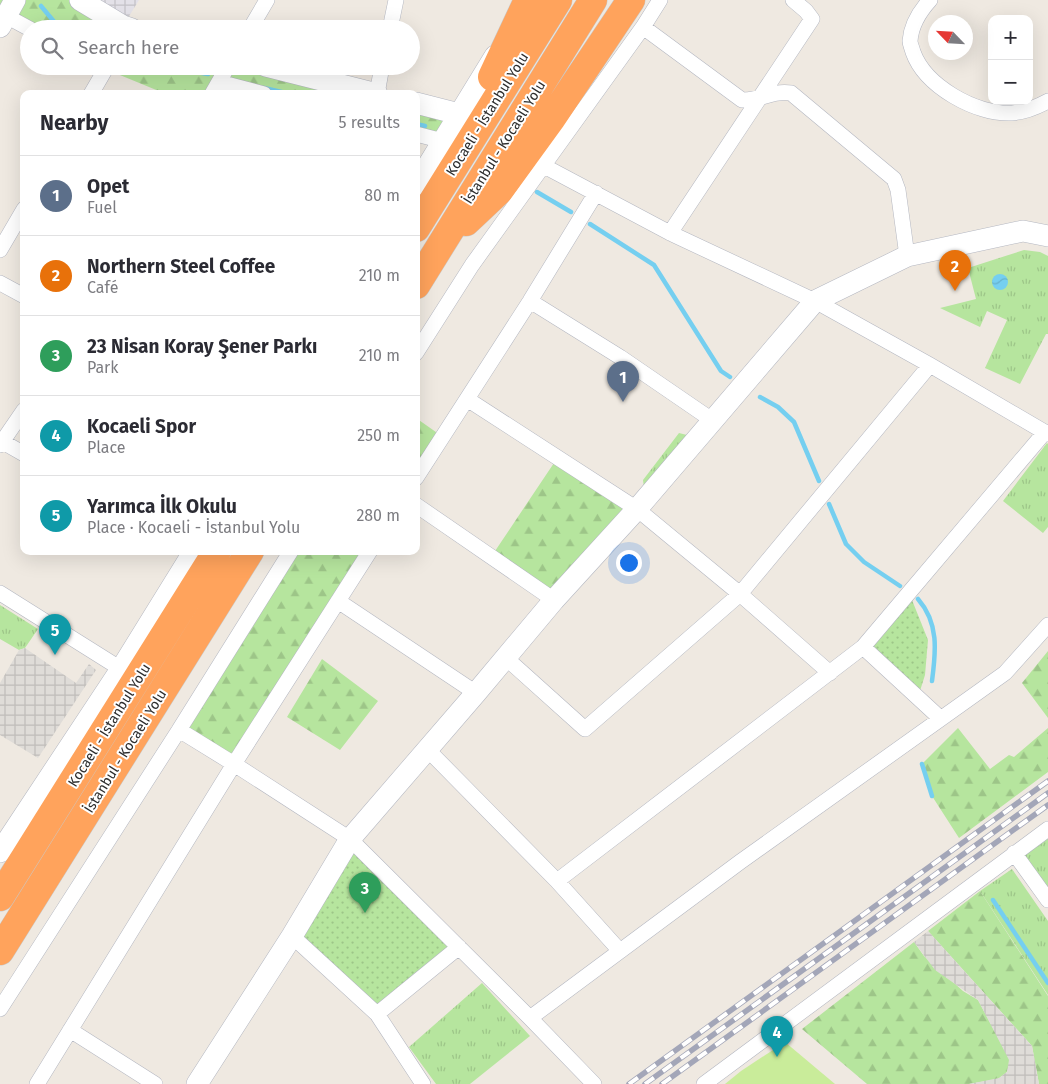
<!DOCTYPE html>
<meta charset="utf-8">
<style>
:root{--surface:#fff;--page:#f2f2f3;--text:#2b2b33;--muted:#7c7c81;--line:#e1e1e2;--accent:#d93025}
body{margin:0;font-family:"Fira Sans",sans-serif;background:var(--page);color:var(--text)}
.controls{position:absolute;right:15px;top:15px;display:grid;overflow:hidden;border-radius:10px;box-shadow:0 5px 20px #0002}
.controls button{width:45px;height:45px;display:grid;place-items:center;padding:0;border:0;border-bottom:1px solid var(--line);background:var(--surface);color:var(--text);font:25px sans-serif}
.compass{position:absolute;left:928px;top:15px;width:45px;height:45px;border-radius:50%;background:var(--surface);box-shadow:0 5px 20px #0002;rotate:295deg}
.you{position:absolute;left:628px;top:562px;width:18px;height:18px;margin:-12px;border:4px solid #fff;border-radius:50%;background:#1a73e8;box-shadow:0 0 0 8px #1a73e833}
.badge{display:grid;place-items:center;width:32px;height:32px;border-radius:50%;background:var(--accent);color:#fff;font-size:16px;font-weight:700}
.pin{position:absolute;translate:-50% -41px;filter:drop-shadow(0 1px 2px #0008)}
.pin::after{content:'';position:absolute;top:26px;width:18px;height:15px;background:inherit;clip-path:polygon(0 0,100% 0,50% 100%)}
.list{margin:0;padding:0;list-style:none}
h2{display:flex;justify-content:space-between;align-items:center;height:65px;margin:0;padding:0 20px;font-size:21px}
h2 small{font-size:16px;font-weight:400;color:var(--muted)}
.list li{display:grid;grid-template-columns:32px 1fr auto;gap:15px;align-items:center;box-sizing:border-box;height:80px;padding:0 20px;border-top:1px solid var(--line)}
.list b{display:block;font-size:19px;white-space:nowrap}
.list p{margin:0;font-size:16px;white-space:nowrap;color:var(--muted)}
.list em{font-size:16px;font-style:normal;color:var(--muted)}
.icon{flex:none;width:28px;height:28px;fill:none;stroke:currentColor;stroke-width:2;stroke-linecap:round;stroke-linejoin:round}
.map{position:relative;flex:none;width:1048px;height:1084px;overflow:hidden}
.search{position:absolute;background:var(--surface);box-shadow:0 5px 20px #0002;left:20px;top:20px;width:400px;height:55px;display:flex;align-items:center;gap:12px;box-sizing:border-box;padding:0 18px;border-radius:28px;color:var(--muted);font-size:19px}
.panel{position:absolute;background:var(--surface);box-shadow:0 5px 20px #0002;left:20px;top:90px;width:400px;height:465px;border-radius:10px}
.map>svg:first-child{display:block}
.industrial{fill:url(#industrial-grid)}
.grass{fill:url(#grass-tufts)}
.forest{fill:url(#forest-firs)}
.park{fill:url(#park-dots)}
.pitch{fill:#c9ec9a}
.plaza{fill:url(#plaza-grid)}
.water{fill:url(#water-waves)}
.lines{fill:none;stroke-linecap:round;stroke-linejoin:round}
.stream{stroke:#75cff0;stroke-width:4.5}
.street-casing{stroke:#b4b7c1;stroke-width:16}
.secondary-casing{stroke:#b4b7c1;stroke-width:22}
.highway-casing{stroke:#c9c9c9;stroke-width:29}
.street{stroke:#fff;stroke-width:15}
.secondary{stroke:#fff;stroke-width:21}
.highway{stroke:#ffa35c;stroke-width:28}
.rail-casing{stroke:#a3a6b8;stroke-width:5.5}
.rail{stroke:#fff;stroke-width:4;stroke-dasharray:11;stroke-linecap:butt}
.labels{text-anchor:middle;stroke-width:4;stroke-linejoin:round;paint-order:stroke}
.street-label{font-size:14px;fill:#2e2e2e;stroke:#fff}
</style>
<div class="map">
<svg width="1048" height="1084" viewBox="0 0 1048 1084">
<defs>
<pattern id="industrial-grid" width="8" height="8" patternUnits="userSpaceOnUse" patternTransform="scale(1.25)"><rect width="8" height="8" fill="#e3e1e8"/><path d="M0 4h8M4 0v8" fill="none" stroke="#c3c1c7"/></pattern>
<pattern id="grass-tufts" width="24" height="20" patternUnits="userSpaceOnUse" patternTransform="scale(1.25)"><rect width="24" height="20" fill="#b6e59e"/><path d="M3 7l-1-3M5 7V3M7 7l1-3M15 17l-1-3M17 17v-4M19 17l1-3" fill="none" stroke="#9dc588"/></pattern>
<pattern id="forest-firs" width="22" height="20" patternUnits="userSpaceOnUse" patternTransform="scale(1.25)"><rect width="22" height="20" fill="#b6e59e"/><path d="M5 1l3.5 6h-7zM16 11l3.5 6h-7z" fill="#9dc588"/></pattern>
<pattern id="park-dots" width="8" height="8" patternUnits="userSpaceOnUse" patternTransform="scale(1.25)"><rect width="8" height="8" fill="#b6e59e"/><path d="M2 2h.1M6 6h.1" fill="none" stroke="#9dc588" stroke-width="1.8" stroke-linecap="round"/></pattern>
<pattern id="plaza-grid" width="8" height="8" patternUnits="userSpaceOnUse" patternTransform="scale(1.25)"><rect width="8" height="8" fill="#dfdcd8"/><path d="M0 4h8M4 0v8" fill="none" stroke="#c0bdba"/></pattern>
<pattern id="water-waves" width="16" height="10" patternUnits="userSpaceOnUse" patternTransform="scale(1.25)"><rect width="16" height="10" fill="#75cff0"/><path d="M0 5q4-4 8 0t8 0" fill="none" stroke="#66b2ce"/></pattern>
</defs>
<rect width="100%" height="100%" fill="#efe9e1"/>
<path class="industrial" d="M80,0H139L123,26Z"/>
<path class="grass" d="M1024,250L1040,252L1048,256V334H1046L1020,384L985,368L1007,320L987,311L980,327L940,308L976,299L968,268Z
M679,433L687,435L644,488L643,480Z
M1047,443L1048,444V527L1043,533L1003,501Z
M0,605L38,629L25,648L19,650L0,639Z
M1048,829V900L1014,853Z
M1012,869L1048,921V995L980,891Z
M482,983L530,1036L470,1084H436L409,1047Z"/>
<path class="forest" d="M0,0H80L132,29H30L0,27Z
M98,66H266L377,94H264L219,82L212,94H166Z
M416,103L459,114L443,141L416,134Z
M416,418L443,437L416,478Z
M558,457L637,509L554,600L491,557Z
M291,551H370L234,764L179,730Z
M1048,651V718L1022,683Z
M322,659L378,701L340,750L287,717Z
M958,728L990,769L1009,755L1014,757L1048,728V772L959,838L932,796L922,764Z
M980,891L1048,996V1084H1039L1032,1046L928,931Z
M914,942L924,956L963,991L978,1000L1010,1060L1007,1072L998,1079L969,1084H867L802,1029Z"/>
<path class="park" d="M912,600L928,640L925,675L919,694L869,648Z
M350,839L459,947L377,1014L292,936Z"/>
<path class="pitch" d="M785,1042L835,1084H725L741,1071Z"/>
<path class="plaza" d="M25,648L76,683L89,664L96,670L38,758L0,735V683L19,650Z
M928,931L1032,1046L1039,1084H969L999,1078L1007,1072L1009,1060L978,1000L935,970L914,942Z"/>
<path class="water" d="M992 282a8 8 0 1 1 16 0a8 8 0 1 1-16 0Z"/>
<g class="lines">
<path class="stream" d="M41,6L56,24L63,29
M163,66L208,74
M264,88L290,94
M416,124L425,126
M537,192L571,212
M590,224L654,265L721,371L730,377
M760,397L778,407L794,422L819,481
M829,504L846,544L864,562L900,586
M918,599C939,623 936,651 932,681
M922,764L932,796
M993,900L1048,983"/>
<g class="street-casing">
<path id="street" d="M930,0C920,11 911,26 910,41C910,44 912,48 913,52C925,86 976,115 1012,113C1025,112 1037,107 1048,101
M6,16L30,29
M643,27L742,100C760,101 772,90 791,93L894,179L898,190L907,256
M250,29L267,0
M390,29L396,0
M219,82L264,94
M91,94L105,70L98,66
M212,94L228,66
M377,94L382,66
M416,134L443,141
M542,165L670,233L815,301L930,365L1048,434
M670,233L812,19L806,11L793,0
M0,250L24,209
M0,283L24,296
M530,301L620,357L712,420
M416,353L472,265L643,27L660,0
M467,399L637,509L740,594L830,673
M3,442L24,454
M0,445L24,410
M416,478L530,301L596,193
M416,505L554,600
M291,551L179,730L234,764L350,839L530,1018L594,1084
M0,593L121,669
M338,601L476,693
M863,647L940,718
M506,658L585,729L740,594L930,365
M427,749L557,881L620,951
M1014,853L1048,900
M557,881L863,647L1045,432
M292,936L377,1014L423,1084
M0,1009L179,730
M377,1014L459,947
M530,1018L740,862L1005,673L1048,625
M70,1030L155,1084
M37,1084L234,764L370,551
M704,1084L1048,829"/>
</g>
<g class="secondary-casing">
<path id="secondary" d="M80,0L123,26L132,29
M0,27L15,0
M266,66L377,94
M416,103L459,114
M416,185L495,56
M0,852L121,669L194,551
M197,1084L292,936L350,839L476,693L554,600L637,509L815,301L907,256L1023,231L1048,236"/>
</g>
<g class="highway-casing">
<path id="highway" d="M492,77L528,0
M466,222L499,191L552,118L631,0
M416,228L558,0
M416,285L593,0
M0,897L217,551
M0,951L250,551"/>
</g>
<use href="#street" class="street"/>
<use href="#secondary" class="secondary"/>
<use href="#highway" class="highway"/>
<g class="rail-casing">
<path id="rail" d="M629,1084L1048,781
M645,1084L1048,793
M662,1084L1048,805"/>
</g>
<use href="#rail" class="rail"/>
</g>
<g class="labels">
<g class="street-label">
<text transform="translate(487 114) rotate(-58)" y="5">Kocaeli - İstanbul Yolu</text>
<text transform="translate(504 142) rotate(-58)" y="5">İstanbul - Kocaeli Yolu</text>
<text transform="translate(109 725) rotate(-58)" y="5">Kocaeli - İstanbul Yolu</text>
<text transform="translate(125 751) rotate(-58)" y="5">İstanbul - Kocaeli Yolu</text>
</g>
</g>
</svg>
<div class="controls">
<button>+</button>
<button>−</button>
</div>
<svg class="compass" viewBox="-18 -18 36 36"><path d="M0-13l5 13h-10z" fill="#e53935"/><path d="M0 13l5-13h-10z" fill="#7c7c81"/></svg>
<div class="you"></div>
<div class="pin badge" style="left:623px;top:402px;background:#5c6f8a">1</div>
<div class="pin badge" style="left:955px;top:291px;background:#e8710a">2</div>
<div class="pin badge" style="left:365px;top:913px;background:#2e9e5b">3</div>
<div class="pin badge" style="left:777px;top:1057px;background:#0f9aa8">4</div>
<div class="pin badge" style="left:55px;top:655px;background:#0f9aa8">5</div>
<div class="search"><svg class="icon" aria-label="search" viewBox="0 0 24 24"><circle cx="10" cy="10" r="6"/><path d="M15 15l6 6"/></svg>Search here</div>
<section class="panel">
<h2>Nearby<small>5 results</small></h2>
<ul class="list">
<li><span class="badge" style="background:#5c6f8a">1</span><div><b>Opet</b><p>Fuel</p></div><em>80 m</em></li>
<li><span class="badge" style="background:#e8710a">2</span><div><b>Northern Steel Coffee</b><p>Café</p></div><em>210 m</em></li>
<li><span class="badge" style="background:#2e9e5b">3</span><div><b>23 Nisan Koray Şener Parkı</b><p>Park</p></div><em>210 m</em></li>
<li><span class="badge" style="background:#0f9aa8">4</span><div><b>Kocaeli Spor</b><p>Place</p></div><em>250 m</em></li>
<li><span class="badge" style="background:#0f9aa8">5</span><div><b>Yarımca İlk Okulu</b><p>Place · Kocaeli - İstanbul Yolu</p></div><em>280 m</em></li>
</ul>
</section>
</div>
